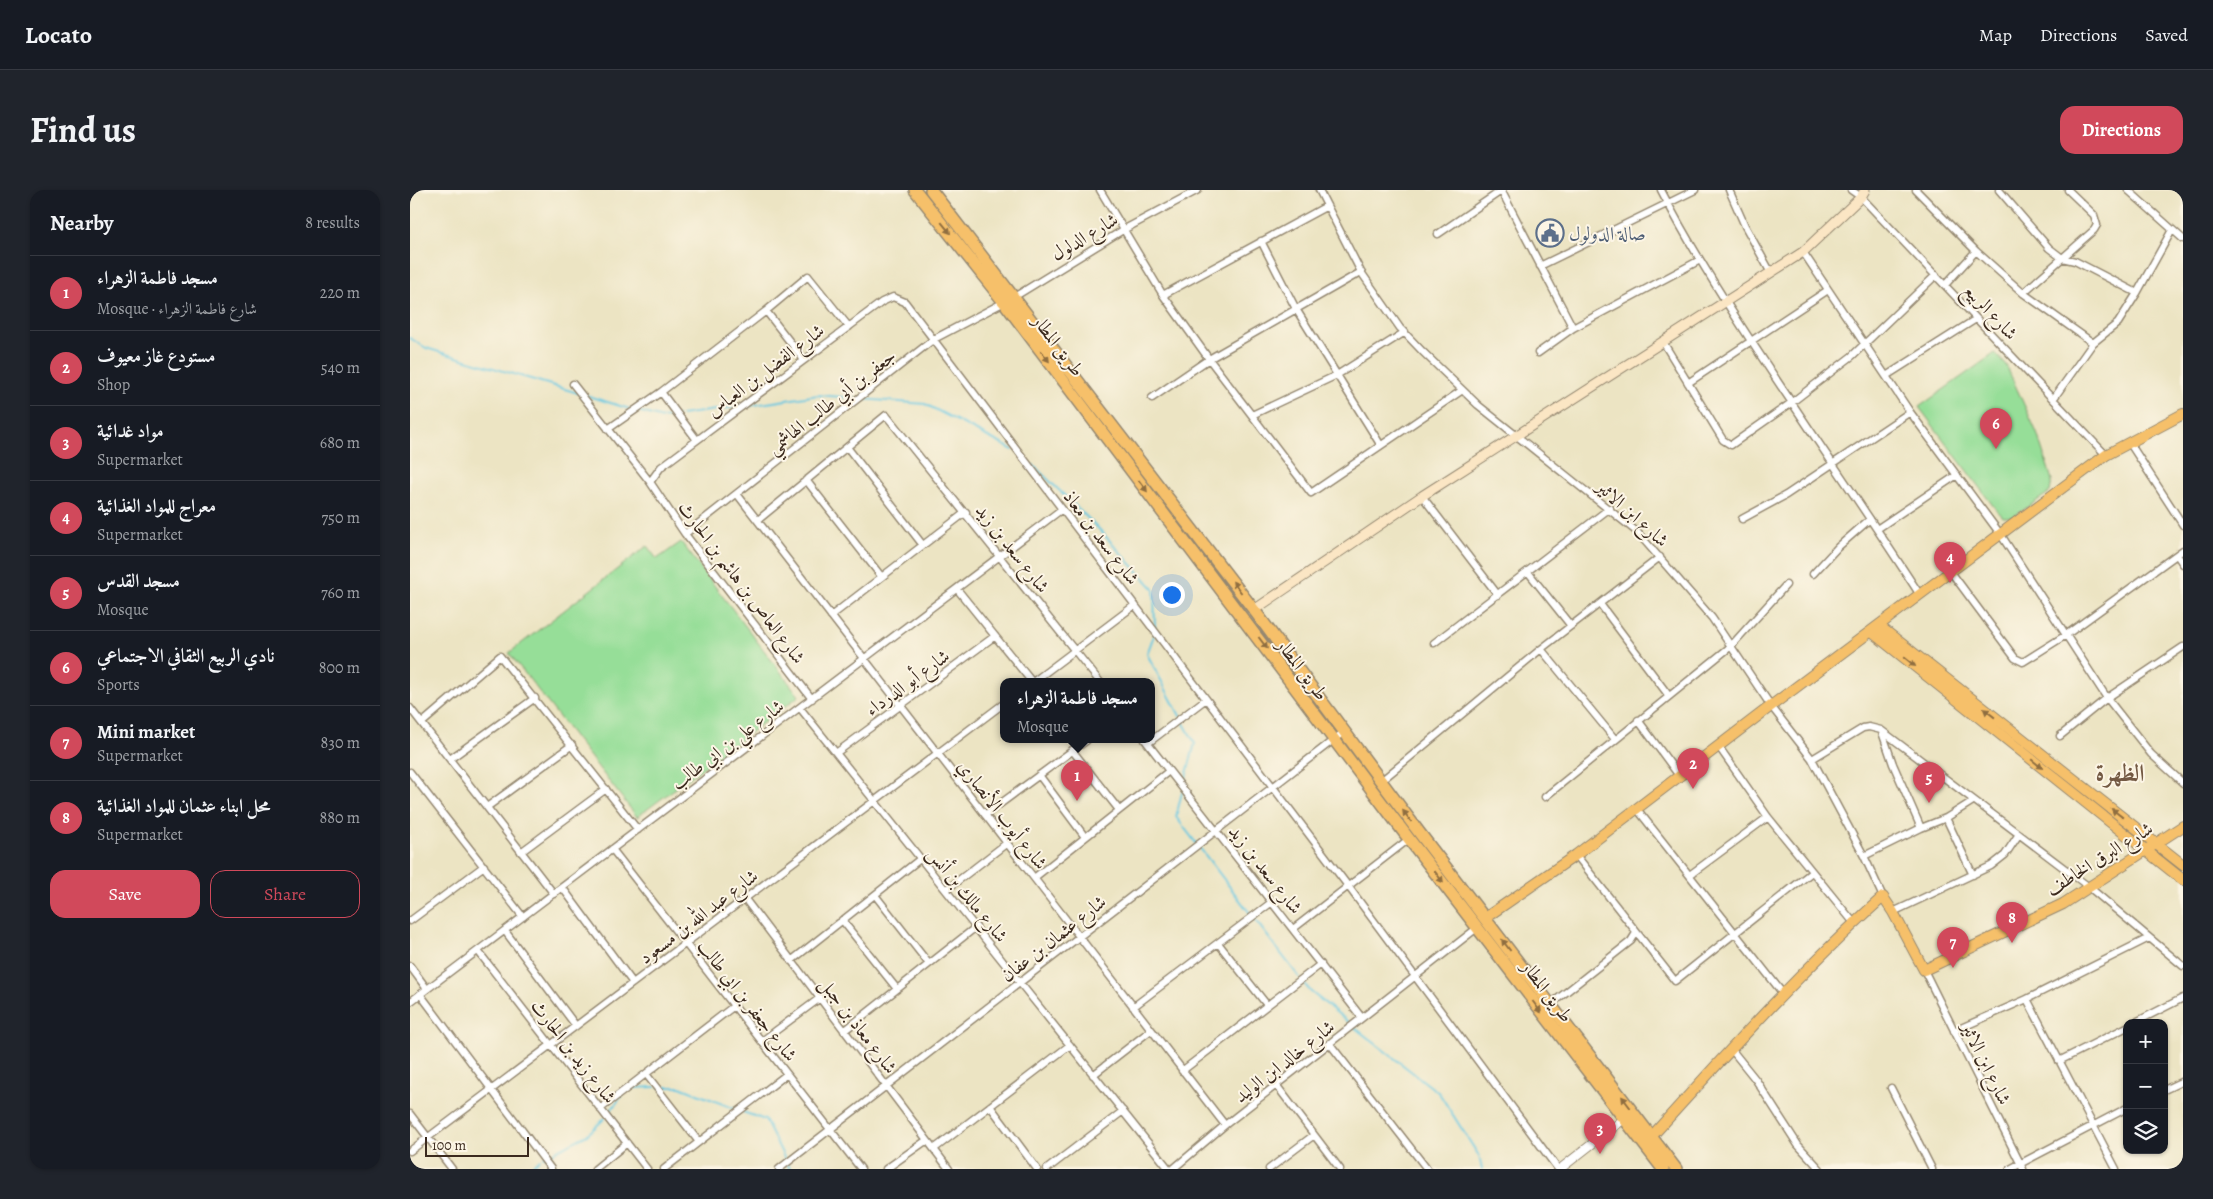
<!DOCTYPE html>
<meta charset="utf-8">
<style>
:root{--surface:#171b24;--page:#20242c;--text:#f1f3f6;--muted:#9ea1a6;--line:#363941;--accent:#d1495b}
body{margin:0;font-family:Alegreya,Amiri,serif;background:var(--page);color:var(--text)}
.controls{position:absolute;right:15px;bottom:15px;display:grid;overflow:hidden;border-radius:10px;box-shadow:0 1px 4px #0004}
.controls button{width:45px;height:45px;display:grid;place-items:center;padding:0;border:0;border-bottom:1px solid var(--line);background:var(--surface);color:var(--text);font:25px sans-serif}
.scale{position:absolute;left:15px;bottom:12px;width:104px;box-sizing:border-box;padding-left:5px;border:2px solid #3b2a1e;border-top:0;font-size:14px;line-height:18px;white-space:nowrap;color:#3b2a1e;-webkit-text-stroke:4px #fcf5e5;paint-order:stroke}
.you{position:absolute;left:761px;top:404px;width:18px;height:18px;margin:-12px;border:4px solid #fff;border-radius:50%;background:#1a73e8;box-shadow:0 0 0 8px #1a73e833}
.badge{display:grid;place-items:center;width:32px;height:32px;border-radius:50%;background:var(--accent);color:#fff;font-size:16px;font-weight:700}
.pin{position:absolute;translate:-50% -41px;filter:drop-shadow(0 1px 2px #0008)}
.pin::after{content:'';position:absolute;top:26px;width:18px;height:15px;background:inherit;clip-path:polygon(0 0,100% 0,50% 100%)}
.popup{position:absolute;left:590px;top:488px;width:155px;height:65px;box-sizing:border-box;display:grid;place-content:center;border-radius:10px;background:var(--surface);filter:drop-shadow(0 1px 4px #0005);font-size:16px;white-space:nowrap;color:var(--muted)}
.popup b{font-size:19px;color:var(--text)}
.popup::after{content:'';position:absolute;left:50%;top:100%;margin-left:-10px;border:10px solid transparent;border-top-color:var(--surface)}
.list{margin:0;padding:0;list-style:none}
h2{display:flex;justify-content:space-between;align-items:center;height:65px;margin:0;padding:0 20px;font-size:21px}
h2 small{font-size:16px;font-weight:400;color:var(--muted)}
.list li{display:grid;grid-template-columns:32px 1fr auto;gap:15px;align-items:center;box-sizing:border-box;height:75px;padding:0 20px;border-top:1px solid var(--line)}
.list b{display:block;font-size:19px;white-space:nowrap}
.list p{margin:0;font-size:16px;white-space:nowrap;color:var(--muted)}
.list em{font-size:16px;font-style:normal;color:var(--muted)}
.actions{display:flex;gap:10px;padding:15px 20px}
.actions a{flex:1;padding:11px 0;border:1px solid var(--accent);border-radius:15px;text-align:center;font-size:18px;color:var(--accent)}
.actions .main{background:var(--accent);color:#fff}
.icon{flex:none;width:28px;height:28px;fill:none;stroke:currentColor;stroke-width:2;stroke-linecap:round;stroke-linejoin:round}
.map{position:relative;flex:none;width:1773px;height:979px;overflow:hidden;border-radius:15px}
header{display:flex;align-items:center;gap:30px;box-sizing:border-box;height:70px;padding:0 25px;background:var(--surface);border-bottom:1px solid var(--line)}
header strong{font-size:24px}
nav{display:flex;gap:28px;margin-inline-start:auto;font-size:18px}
.intro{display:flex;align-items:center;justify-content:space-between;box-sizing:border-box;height:120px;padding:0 30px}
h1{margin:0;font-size:35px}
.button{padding:12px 22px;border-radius:15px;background:var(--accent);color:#fff;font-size:18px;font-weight:700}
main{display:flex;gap:30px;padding:0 30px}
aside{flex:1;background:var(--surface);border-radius:15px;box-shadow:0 1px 4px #0004}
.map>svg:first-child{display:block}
.green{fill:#96de98;stroke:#68845b}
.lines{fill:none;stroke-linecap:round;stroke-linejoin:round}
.stream{stroke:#63c7e1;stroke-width:2}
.minor-casing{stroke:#948770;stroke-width:9}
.tertiary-casing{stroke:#948770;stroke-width:10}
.secondary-casing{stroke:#948770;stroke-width:11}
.primary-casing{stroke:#948770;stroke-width:12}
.trunk-casing{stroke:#948770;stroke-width:14}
.minor{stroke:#fff;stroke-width:6}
.tertiary{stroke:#fff;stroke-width:8}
.secondary{stroke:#fbe6c4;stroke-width:9}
.primary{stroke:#f6c06b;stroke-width:10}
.trunk{stroke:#f6c06b;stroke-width:11}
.oneway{fill:#8f6e41}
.labels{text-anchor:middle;stroke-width:4;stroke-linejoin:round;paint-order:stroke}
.service-label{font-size:19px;fill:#4e5e75;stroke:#fcf5e5;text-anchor:start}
.street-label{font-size:19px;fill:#3b2a1e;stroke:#fcf5e5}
.district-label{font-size:24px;font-weight:bold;fill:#735943;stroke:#fcf5e5}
</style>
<header>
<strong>Locato</strong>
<nav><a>Map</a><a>Directions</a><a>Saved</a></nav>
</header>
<div class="intro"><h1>Find us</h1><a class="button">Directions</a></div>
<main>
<aside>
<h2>Nearby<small>8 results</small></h2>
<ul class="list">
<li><span class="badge">1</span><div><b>مسجد فاطمة الزهراء</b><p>Mosque · شارع فاطمة الزهراء</p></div><em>220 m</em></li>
<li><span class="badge">2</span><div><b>مستودع غاز معيوف</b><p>Shop</p></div><em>540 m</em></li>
<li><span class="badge">3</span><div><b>مواد غدائية</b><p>Supermarket</p></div><em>680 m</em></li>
<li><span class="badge">4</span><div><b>معراج للمواد الغذائية</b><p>Supermarket</p></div><em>750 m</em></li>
<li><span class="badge">5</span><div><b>مسجد القدس</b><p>Mosque</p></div><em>760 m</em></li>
<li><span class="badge">6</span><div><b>نادي الربيع الثقافي الاجتماعي</b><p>Sports</p></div><em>800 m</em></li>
<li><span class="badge">7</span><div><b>Mini market</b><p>Supermarket</p></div><em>830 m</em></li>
<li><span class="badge">8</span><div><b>محل ابناء عثمان للمواد الغذائية</b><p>Supermarket</p></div><em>880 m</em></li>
</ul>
<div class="actions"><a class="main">Save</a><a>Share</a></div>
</aside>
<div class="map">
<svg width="1773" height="979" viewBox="0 0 1773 979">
<rect width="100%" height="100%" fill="#fcf5e5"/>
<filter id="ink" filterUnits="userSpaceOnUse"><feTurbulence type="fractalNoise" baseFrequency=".02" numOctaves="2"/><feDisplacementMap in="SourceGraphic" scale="10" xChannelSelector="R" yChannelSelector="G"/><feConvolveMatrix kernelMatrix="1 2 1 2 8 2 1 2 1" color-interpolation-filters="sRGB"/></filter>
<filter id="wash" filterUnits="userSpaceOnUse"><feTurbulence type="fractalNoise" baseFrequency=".0096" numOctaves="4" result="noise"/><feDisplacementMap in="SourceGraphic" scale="20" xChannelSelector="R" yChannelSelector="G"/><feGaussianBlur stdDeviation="1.12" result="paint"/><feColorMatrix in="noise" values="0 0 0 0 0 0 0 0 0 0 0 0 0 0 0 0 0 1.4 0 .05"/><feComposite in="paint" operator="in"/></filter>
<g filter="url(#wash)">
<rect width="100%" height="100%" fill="#ece4c3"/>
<path class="green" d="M1585,163L1596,175L1627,243L1642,290L1640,302L1603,327H1593L1584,317L1509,217Z
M271,352L389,506L227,627L99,463L237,356L247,369Z"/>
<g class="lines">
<path class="stream" d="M0,148L16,158L168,203
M175,205L223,220
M452,209L515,214L603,260
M338,216L408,205L445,208
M228,221L252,228L267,226
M271,225L326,217
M623,275L687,337L744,399L745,438
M744,445L737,464L770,526
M772,530L785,553L774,595
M772,602L766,627L889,787
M892,791L901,802L941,834
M944,837L1029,903L1069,966L1072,979
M250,897H270L328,920
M222,898L245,897
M333,922L355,930L380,979
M198,924L212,906
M134,967L177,945L195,928
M119,979L130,969"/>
</g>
</g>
<g filter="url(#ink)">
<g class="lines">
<g class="minor-casing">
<path id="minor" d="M690,0L753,105L799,169L901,303L1051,201
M909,0L951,82L990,138L1012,161L1068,215L1227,342L1302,428L1361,516L1402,569L1454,666L1473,707
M1091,0L1163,138
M1251,0C1275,47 1303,92 1332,137C1390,227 1452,315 1510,405
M1319,0L1335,36L1361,83
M1441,0L1451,7L1696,265
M1506,0L1566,61L1613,103L1683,153
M1589,0L1639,58L1652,68L1665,71L1727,103
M1718,0L1773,49
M1028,44L1091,1
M851,51L886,119L970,254
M1393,62L1500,222L1591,345L1697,508L1741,564L1773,593
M1130,76L1285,0
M1535,95L1566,61
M1613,103L1684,40L1687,35L1684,25L1658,0
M753,105L917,16
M356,121L398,86L439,137
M1253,152L1313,250L1321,255L1381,213L1442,166L1526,85
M1128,163L1163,138L1290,70
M1476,186L1566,129
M1278,193L1418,100
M163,194L240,292L275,344L402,509
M251,202L287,250
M742,208L799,169L951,82
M1644,208L1683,153L1708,133L1727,103L1762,40
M842,225L927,185L995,142
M198,239L251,202L356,121L394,170
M1719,252L1773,335
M437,257L512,354
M396,290L471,386
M240,292L251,277L472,112L483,107L495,112L938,696L1148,979
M327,304L815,935
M1012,306L1088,405
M1332,329L1376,305L1500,222
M348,330L476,225L690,492
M1467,339L1547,285
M275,344L524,149L604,107L713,40L788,0
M1767,365L1773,374
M1118,382L1161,436
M1541,382L1605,468L1613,472L1656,445L1773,360
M1403,384L1428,357L1460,329
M547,399L622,492
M1190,414L1259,506
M421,426L556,322
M1024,453L1200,318
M1131,459L1204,548
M623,492L725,415
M0,518L144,704
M390,518L759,979
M1228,530L1270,587
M12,533L90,466L228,640
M1472,542L1483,574L1511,638
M1650,546L1697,508L1773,457
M735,550L952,828
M738,553L796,509
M1309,557L1358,627L1444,733
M662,560L709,620
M426,563L585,446
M40,569L125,508
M1402,569L1453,538L1459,537L1471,540L1679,697L1773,776
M0,582L113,727
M629,585L675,647
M971,591L1131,459L1250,367
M1135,607L1320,457L1376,395
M77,617L162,555
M1227,619L1374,805
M575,625L677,550
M1536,628L1563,685
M202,659L451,979
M111,662L196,599
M1166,665L1265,791L1402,682
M1454,666L1511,638L1536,628L1563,611
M1281,684L1358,627
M624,688L759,581
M152,697L223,793
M536,700L597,653
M465,705L519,774
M335,709L539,979
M1483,722L1581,676L1595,665L1609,644
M432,730L487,799
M0,731L74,676
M883,739L999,649
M95,741L166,836
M808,753L857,815
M68,761L237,979
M381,771L510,669
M0,776L17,799
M1514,780L1613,979
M10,804L141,979
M1617,809L1706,979
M0,812L652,319
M1141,814L1221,751L1226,743
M723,817L862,712
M1724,833L1773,808
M434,841L566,737
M1544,841L1617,809L1739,748
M352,851L410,808
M920,854L1017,979
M1321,859L1346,890L1388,955L1410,979
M1649,871L1717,837
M772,881L911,774
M236,884L289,952
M683,885L741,840
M867,896L930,979
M1481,898L1522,979
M1754,900L1773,891
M580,916L627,979
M190,919L324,816
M0,924L42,979
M524,959L660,855
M0,961L593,514
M185,979L217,953
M254,979L377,884
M369,979L935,541
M476,979L517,950
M637,979L713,921
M763,979L815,935L1067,738
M859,979L904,945
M1600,979L1717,918"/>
</g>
<g class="tertiary-casing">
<path id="tertiary" d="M1150,979L1214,929"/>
</g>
<g class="secondary-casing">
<path id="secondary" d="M844,420L1012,306L1393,62L1451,7L1455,0"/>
</g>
<g class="primary-casing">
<path id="primary" d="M1469,436L1773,675
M1462,442L1773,690
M1075,728L1166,665L1361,516L1696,265L1773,224
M1242,946C1316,864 1391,781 1473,707L1483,722L1514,780L1653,714L1773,636"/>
</g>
<g class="trunk-casing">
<path id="trunk" d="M505,0L594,112L999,649L1253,979
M521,0L844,420L1008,641L1266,979"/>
</g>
<use href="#minor" class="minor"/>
<use href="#tertiary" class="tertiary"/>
<use href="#secondary" class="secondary"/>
<use href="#primary" class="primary"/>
<use href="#trunk" class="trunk"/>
</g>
<defs><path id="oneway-solid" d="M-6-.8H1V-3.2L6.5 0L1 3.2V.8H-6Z" transform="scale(1.25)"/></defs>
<g class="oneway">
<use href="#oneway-solid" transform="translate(536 38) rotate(51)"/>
<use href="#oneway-solid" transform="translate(635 166) rotate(53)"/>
<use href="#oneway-solid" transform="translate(733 296) rotate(53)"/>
<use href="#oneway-solid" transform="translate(827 397) rotate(-127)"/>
<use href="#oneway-solid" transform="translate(853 453) rotate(53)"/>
<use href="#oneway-solid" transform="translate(1500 472) rotate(39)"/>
<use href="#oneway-solid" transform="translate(1579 523) rotate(-142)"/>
<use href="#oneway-solid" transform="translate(1627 574) rotate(39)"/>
<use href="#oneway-solid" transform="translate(1707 623) rotate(-142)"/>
<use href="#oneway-solid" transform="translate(997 626) rotate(-127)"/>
<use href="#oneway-solid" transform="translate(1029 687) rotate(53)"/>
<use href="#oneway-solid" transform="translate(1096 755) rotate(-127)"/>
<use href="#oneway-solid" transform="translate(1127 817) rotate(53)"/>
<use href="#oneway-solid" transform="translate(1216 912) rotate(-127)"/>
</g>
</g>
<defs>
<g id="civic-ring" transform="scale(1.4375)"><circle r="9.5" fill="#fcf5e5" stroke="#5c6f8a" stroke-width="1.5"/><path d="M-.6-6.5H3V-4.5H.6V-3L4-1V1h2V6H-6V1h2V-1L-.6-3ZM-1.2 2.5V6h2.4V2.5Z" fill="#5c6f8a"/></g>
</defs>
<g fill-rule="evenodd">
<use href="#civic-ring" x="1140" y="43"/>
</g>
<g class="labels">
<g class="service-label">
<text x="1159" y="50">صالة الدولول</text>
</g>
<g class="street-label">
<text transform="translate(674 46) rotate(-31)" y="7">شارع الدلول</text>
<text transform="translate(1581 121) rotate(47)" y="7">شارع الربيع</text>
<text transform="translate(649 155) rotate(53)" y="7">طريق المطار</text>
<text transform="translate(355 180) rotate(-37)" y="7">شارع الفضل بن العباس</text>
<text transform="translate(421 211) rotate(-38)" y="7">جعفر بن أبي طالب الهاشمي</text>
<text transform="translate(1223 323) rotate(42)" y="7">شارع ابن الاثير</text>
<text transform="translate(692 347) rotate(53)" y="7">شارع سعد بن معاذ</text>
<text transform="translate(603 358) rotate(52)" y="7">شارع سعد بن زيد</text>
<text transform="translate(332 392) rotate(53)" y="7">شارع العاص بن هاشم بن الحارث</text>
<text transform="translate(893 479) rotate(53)" y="7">طريق المطار</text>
<text transform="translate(497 492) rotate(-36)" y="7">شارع أبو الدرداء</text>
<text transform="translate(317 554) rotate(-37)" y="7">شارع علي بن ابي طالب</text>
<text transform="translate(593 624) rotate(52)" y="7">شارع أيوب الأنصاري</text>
<text transform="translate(1689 668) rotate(-32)" y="7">شارع البرق الخاطف</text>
<text transform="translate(856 679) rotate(52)" y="7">شارع سعد بن زيد</text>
<text transform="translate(558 704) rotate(51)" y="7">شارع مالك بن أنس</text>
<text transform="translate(288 726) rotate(-37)" y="7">شارع عبد الله بن مسعود</text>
<text transform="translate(643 748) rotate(-38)" y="7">شارع عثمان بن عفان</text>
<text transform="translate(1138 801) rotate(53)" y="7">طريق المطار</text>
<text transform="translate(338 810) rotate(52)" y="7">شارع جعفر بن ابي طالب</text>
<text transform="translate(449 835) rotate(53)" y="7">شارع معاذ بن جبل</text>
<text transform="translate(164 861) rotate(52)" y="7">شارع زيد بن الحارث</text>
<text transform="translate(874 871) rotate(-38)" y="7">شارع خالد ابن الوليد</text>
<text transform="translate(1577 873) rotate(64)" y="7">شارع ابن الاثير</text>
</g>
<g class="district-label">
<text x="1710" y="591">الظهرة</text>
</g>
</g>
</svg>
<div class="controls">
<button>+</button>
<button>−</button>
<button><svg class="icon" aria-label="layers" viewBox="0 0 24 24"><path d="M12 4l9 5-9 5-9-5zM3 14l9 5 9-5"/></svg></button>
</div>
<div class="scale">100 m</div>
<div class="you"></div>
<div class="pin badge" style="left:667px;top:611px">1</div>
<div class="popup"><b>مسجد فاطمة الزهراء</b>Mosque</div>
<div class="pin badge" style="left:1283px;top:599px">2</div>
<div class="pin badge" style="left:1190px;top:964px">3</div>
<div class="pin badge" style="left:1540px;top:393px">4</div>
<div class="pin badge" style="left:1519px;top:613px">5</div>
<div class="pin badge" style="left:1586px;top:259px">6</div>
<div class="pin badge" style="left:1543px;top:778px">7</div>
<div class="pin badge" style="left:1602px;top:753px">8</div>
</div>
</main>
